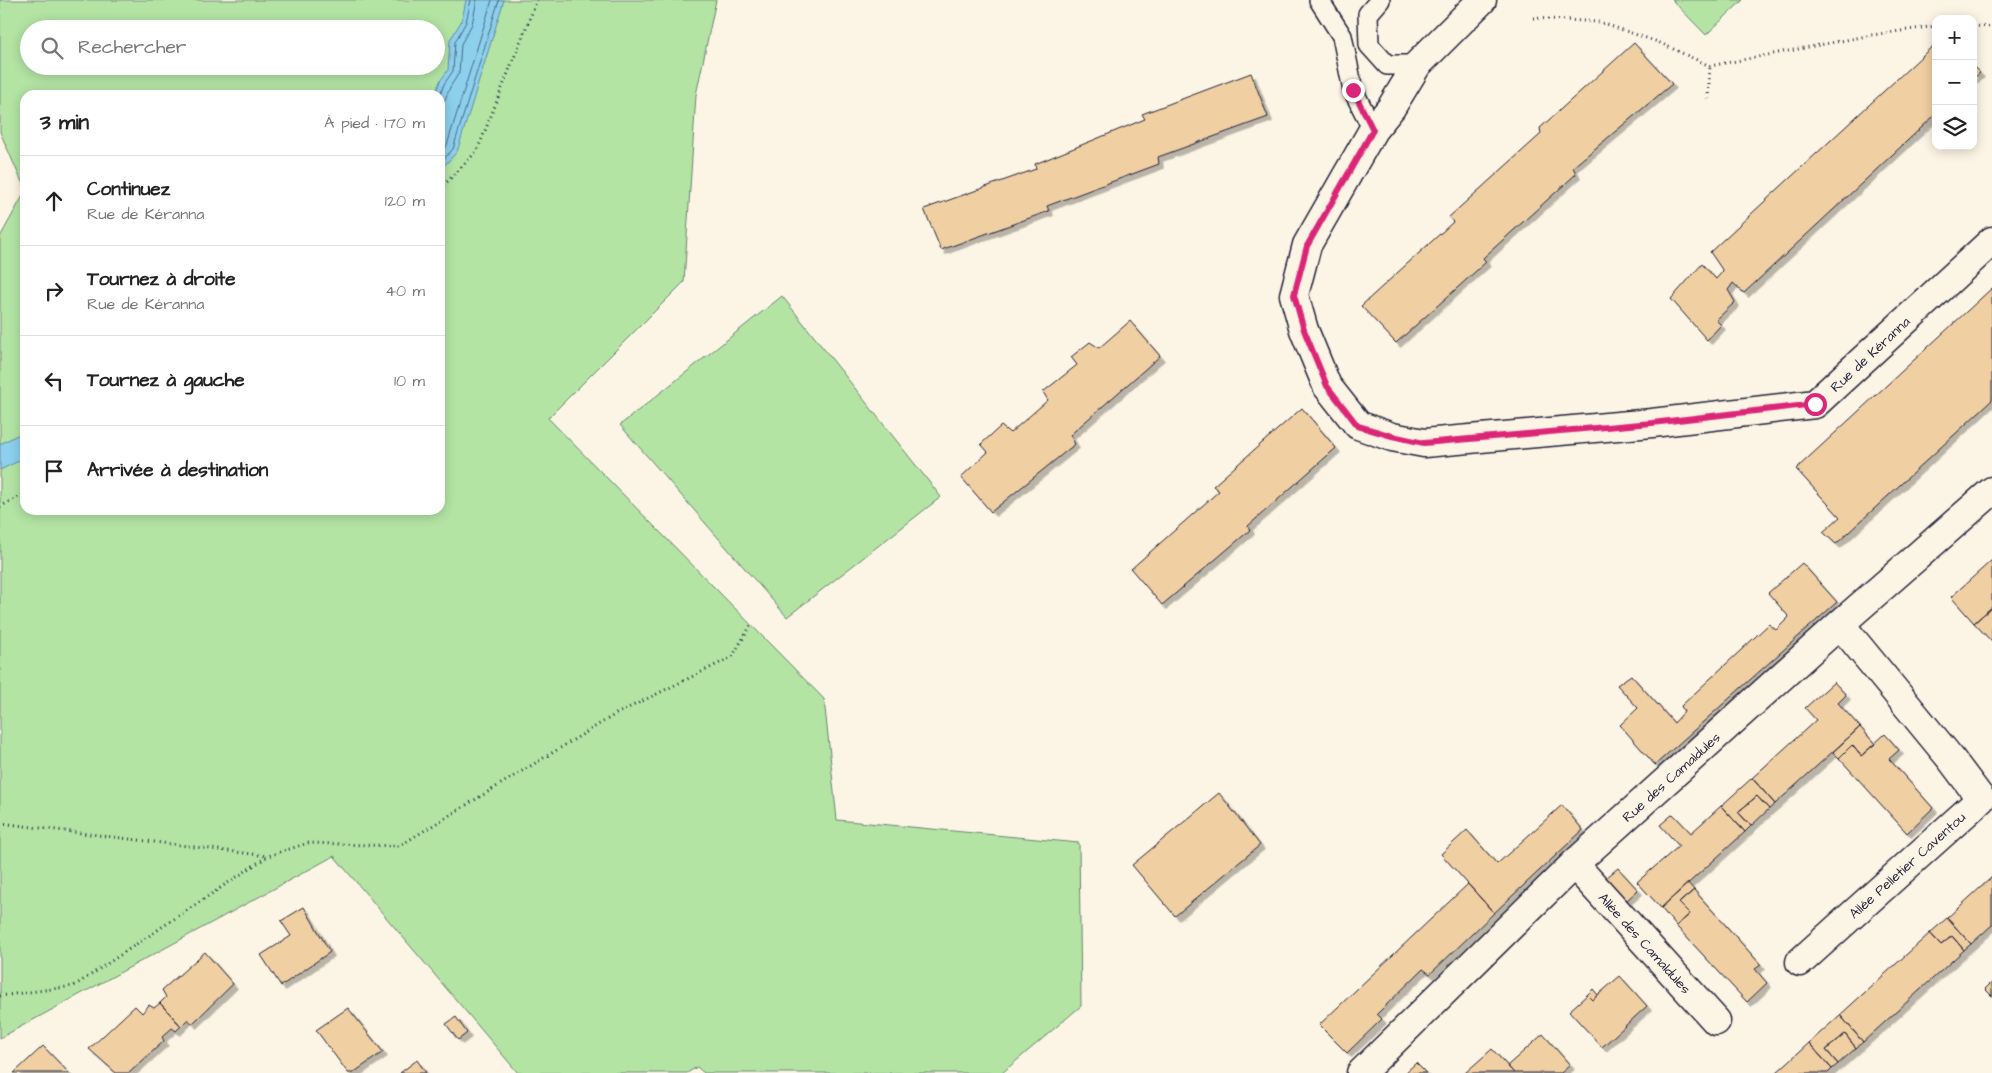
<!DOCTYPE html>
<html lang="fr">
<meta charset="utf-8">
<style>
:root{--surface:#fff;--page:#f6f6f6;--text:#222;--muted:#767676;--line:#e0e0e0}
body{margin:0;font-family:"Architects Daughter",sans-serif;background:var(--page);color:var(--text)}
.controls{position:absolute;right:15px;top:15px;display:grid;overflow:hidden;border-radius:10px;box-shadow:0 2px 12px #0003}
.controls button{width:45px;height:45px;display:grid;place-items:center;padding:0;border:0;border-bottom:1px solid var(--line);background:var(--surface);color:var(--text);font:25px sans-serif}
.stop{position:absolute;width:15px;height:15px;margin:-11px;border:4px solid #db2777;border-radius:50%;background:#fff}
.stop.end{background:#db2777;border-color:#fff;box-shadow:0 1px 5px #0008}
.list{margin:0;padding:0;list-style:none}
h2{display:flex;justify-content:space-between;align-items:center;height:65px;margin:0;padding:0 20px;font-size:21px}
h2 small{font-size:16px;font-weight:400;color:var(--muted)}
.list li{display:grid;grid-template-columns:32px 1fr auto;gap:15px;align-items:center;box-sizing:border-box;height:90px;padding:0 20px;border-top:1px solid var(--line)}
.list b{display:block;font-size:19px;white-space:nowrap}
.list p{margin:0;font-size:16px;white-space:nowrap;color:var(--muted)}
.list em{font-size:16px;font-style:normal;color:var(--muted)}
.icon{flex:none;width:28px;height:28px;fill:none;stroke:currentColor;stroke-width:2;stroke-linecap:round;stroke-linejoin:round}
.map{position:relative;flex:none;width:1992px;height:1073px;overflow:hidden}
.search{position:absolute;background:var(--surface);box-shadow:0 2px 12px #0003;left:20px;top:20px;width:425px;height:55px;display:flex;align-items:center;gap:12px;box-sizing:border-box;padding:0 18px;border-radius:28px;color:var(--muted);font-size:19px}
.panel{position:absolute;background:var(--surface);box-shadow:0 2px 12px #0003;left:20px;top:90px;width:425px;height:425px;border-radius:15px}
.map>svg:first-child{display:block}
.green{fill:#b3e4a4;stroke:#6a8370;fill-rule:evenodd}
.water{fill:#8cd0ed;stroke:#628aa6}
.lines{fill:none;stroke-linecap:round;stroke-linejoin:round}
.shore{stroke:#4c6882;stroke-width:1}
.building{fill:#f0cfa2;stroke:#22223b;filter:url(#shadow)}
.service-casing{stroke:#22223b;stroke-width:22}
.minor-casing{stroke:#22223b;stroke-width:31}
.path{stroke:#22223b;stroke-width:3;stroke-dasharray:1 4;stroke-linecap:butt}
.service{stroke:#fcf5e5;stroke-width:19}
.minor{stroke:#fcf5e5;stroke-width:28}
.route{stroke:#db2777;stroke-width:6}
.labels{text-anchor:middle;stroke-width:4;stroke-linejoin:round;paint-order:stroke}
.street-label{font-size:14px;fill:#22223b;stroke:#fcf5e5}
</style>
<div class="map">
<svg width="1992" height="1073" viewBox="0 0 1992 1073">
<defs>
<filter id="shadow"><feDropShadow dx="4.5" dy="4.5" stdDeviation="0" flood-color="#0004"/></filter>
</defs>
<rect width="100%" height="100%" fill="#fcf5e5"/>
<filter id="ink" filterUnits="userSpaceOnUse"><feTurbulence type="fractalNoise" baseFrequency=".02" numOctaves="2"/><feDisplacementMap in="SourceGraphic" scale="10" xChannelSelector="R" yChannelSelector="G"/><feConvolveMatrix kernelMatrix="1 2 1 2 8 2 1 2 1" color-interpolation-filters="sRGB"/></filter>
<g filter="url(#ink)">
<path class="green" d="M0,0H716L696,95L684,282L548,418L824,699L837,820L1079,843L1081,1006L1002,1073H704L697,1067L687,1073H518L334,856L0,1038V237L25,192V510H440V95H25V189L0,132ZM29,29H436V66H29Z
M1672,0H1743L1706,35Z
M782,296L941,497L787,617L620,425Z"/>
<path class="water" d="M466,0H504L457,152L440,170V95H435L440,81L448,70L450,40L462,20Z
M25,431V458L0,470V444Z"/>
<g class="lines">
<path class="shore" d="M440,95L444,84L453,71L455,42L466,22L471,0
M440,105L445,100L450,87L459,73L461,44L472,24L477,0
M440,154L447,145L492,0
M440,163L453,149L499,0"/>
</g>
<path class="building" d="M1634,43L1672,84L1573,167L1576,174L1483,258L1486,262L1396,343L1361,306L1453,222L1449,217L1541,134L1540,128Z
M1936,43V114L1744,293L1733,283L1728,290L1735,302L1716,320L1721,325L1707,340L1671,299L1702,264L1716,279L1723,271L1710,252Z
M1973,66L1980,73L1973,79Z
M1251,73L1268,117L1158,157L1159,164L1047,206L1049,211L941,250L924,209L1036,169L1035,164L1145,119L1142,114Z
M1992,288V400L1836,544L1823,532L1840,517L1796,469Z
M1130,321L1160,356L1070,435L1075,444L991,512L961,477L988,452L981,444L1001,426L1010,433L1048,400L1043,392L1077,365L1071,357L1090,342L1099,348Z
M1302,408L1336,448L1248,526L1250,530L1162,605L1131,569L1219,491L1213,486Z
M1992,560V607L1974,623L1951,597Z
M1802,563L1837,602L1655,765L1620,725L1638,708L1617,685L1631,675L1674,723L1684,712L1681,706L1769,624L1776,630L1789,617L1768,593Z
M1992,607V642L1974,623Z
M1834,682L1846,695L1838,703L1860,727L1775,804L1752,778L1816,720L1805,708Z
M1860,727L1875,744L1861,756L1852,745L1839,758L1833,752Z
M1885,734L1899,750L1889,759L1933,808L1907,833L1839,758L1852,745L1861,756Z
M1752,778L1775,804L1769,809L1757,796L1738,812L1751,826L1745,832L1721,806Z
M1219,793L1260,845L1175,916L1132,865Z
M1757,796L1769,809L1751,826L1738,812Z
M1562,805L1583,830L1494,913L1441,854L1467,830L1497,864Z
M1721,806L1745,832L1661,908L1637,882L1679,846L1660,825L1673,814L1691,833Z
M1618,868L1638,890L1626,901L1606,878Z
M1992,877V925L1971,944L1947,918Z
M1688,883L1694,890L1679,903L1690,914L1676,926L1661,908Z
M1468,884L1494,913L1430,974L1423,969L1377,1014L1382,1019L1347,1053L1319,1025Z
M1694,890L1761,965L1755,969L1767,983L1747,1002L1676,926L1690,914L1679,903Z
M304,907L330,952L281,986L261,955L291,936L281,921Z
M1947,918L1971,944L1964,950L1952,936L1941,945L1930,933Z
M1930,933L1941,945L1952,936L1964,950L1863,1042L1840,1015Z
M205,952L233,984L192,1024L188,1019L181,1026L160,1003L166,997L162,990Z
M1620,976L1647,1006L1602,1047L1569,1011L1587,995L1592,1000Z
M1992,982V996L1985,989Z
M1593,989L1598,995L1592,1000L1587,995Z
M160,1003L181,1026L176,1031L172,1028L162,1037L164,1041L129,1073H116L89,1049L135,1006L142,1013L149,1005L154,1008Z
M348,1008L383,1052L353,1073H348L316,1030Z
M1840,1015L1863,1042L1856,1048L1845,1034L1826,1050L1838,1064L1832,1069L1809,1043Z
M456,1017L467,1033L458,1040L446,1024Z
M1543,1034L1570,1065L1561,1073H1514L1507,1066Z
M1845,1034L1856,1048L1838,1064L1826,1050Z
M1809,1043L1832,1069L1828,1073H1776Z
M43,1046L69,1073H14Z
M1492,1049L1514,1073H1465Z
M417,1060L426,1073H400Z
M1416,1063L1426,1073H1405Z"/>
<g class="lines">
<g class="service-casing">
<path id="service" d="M1319,0L1342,36L1353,90L1373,130
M1380,0L1368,14L1369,45L1387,65H1417"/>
</g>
<g class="minor-casing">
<path id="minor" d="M1482,0L1417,65L1391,108L1373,130L1307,245L1294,295L1304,330L1327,386L1358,425L1392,437L1424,443L1652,423L1815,404L1992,241
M1574,864L1716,1021
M1800,962L1981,799L1951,759L1840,624
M1361,1073L1574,864L1840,624L1992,491"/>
</g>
<path class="path" d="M1533,18L1599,22L1658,42L1710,66L1872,35L1936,26
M1973,26L1992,27
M1708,99L1710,66
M440,189L477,151L537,0
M0,507L25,493
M0,823L268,856
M0,996L74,986L268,856L308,843L399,846L616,714L732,657L751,625"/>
<use href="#service" class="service"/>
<use href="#minor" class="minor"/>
</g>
</g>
<g class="lines" filter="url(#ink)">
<path class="route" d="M1353,90L1373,130L1307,246L1294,295L1304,330L1327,386L1358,426L1392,436L1424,443L1652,423L1815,404"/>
</g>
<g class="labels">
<g class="street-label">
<text transform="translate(1870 354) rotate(-43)" y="5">Rue de Kéranna</text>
<text transform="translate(1671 777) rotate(-42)" y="5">Rue des Camaldules</text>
<text transform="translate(1907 865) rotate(-42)" y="5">Allée Pelletier Caventou</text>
<text transform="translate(1645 943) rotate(48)" y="5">Allée des Camaldules</text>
</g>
</g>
</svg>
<div class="controls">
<button>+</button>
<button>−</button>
<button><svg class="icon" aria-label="layers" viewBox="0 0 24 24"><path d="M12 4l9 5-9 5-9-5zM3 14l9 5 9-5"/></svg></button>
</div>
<div class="stop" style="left:1815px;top:404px"></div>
<div class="stop end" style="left:1353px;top:90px"></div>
<div class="search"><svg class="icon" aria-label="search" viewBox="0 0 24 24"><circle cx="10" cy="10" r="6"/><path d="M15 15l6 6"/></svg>Rechercher</div>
<section class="panel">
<h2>3 min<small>À pied · 170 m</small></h2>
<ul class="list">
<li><svg class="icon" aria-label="ahead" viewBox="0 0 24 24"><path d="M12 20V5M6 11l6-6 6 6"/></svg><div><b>Continuez</b><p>Rue de Kéranna</p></div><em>120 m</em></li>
<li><svg class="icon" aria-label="right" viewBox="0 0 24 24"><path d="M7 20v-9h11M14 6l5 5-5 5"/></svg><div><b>Tournez à droite</b><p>Rue de Kéranna</p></div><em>40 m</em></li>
<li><svg class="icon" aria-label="left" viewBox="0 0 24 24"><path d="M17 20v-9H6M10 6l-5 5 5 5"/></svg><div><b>Tournez à gauche</b></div><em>10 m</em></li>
<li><svg class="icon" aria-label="arrive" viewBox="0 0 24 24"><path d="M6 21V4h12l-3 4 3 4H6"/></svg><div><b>Arrivée à destination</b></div></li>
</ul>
</section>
</div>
